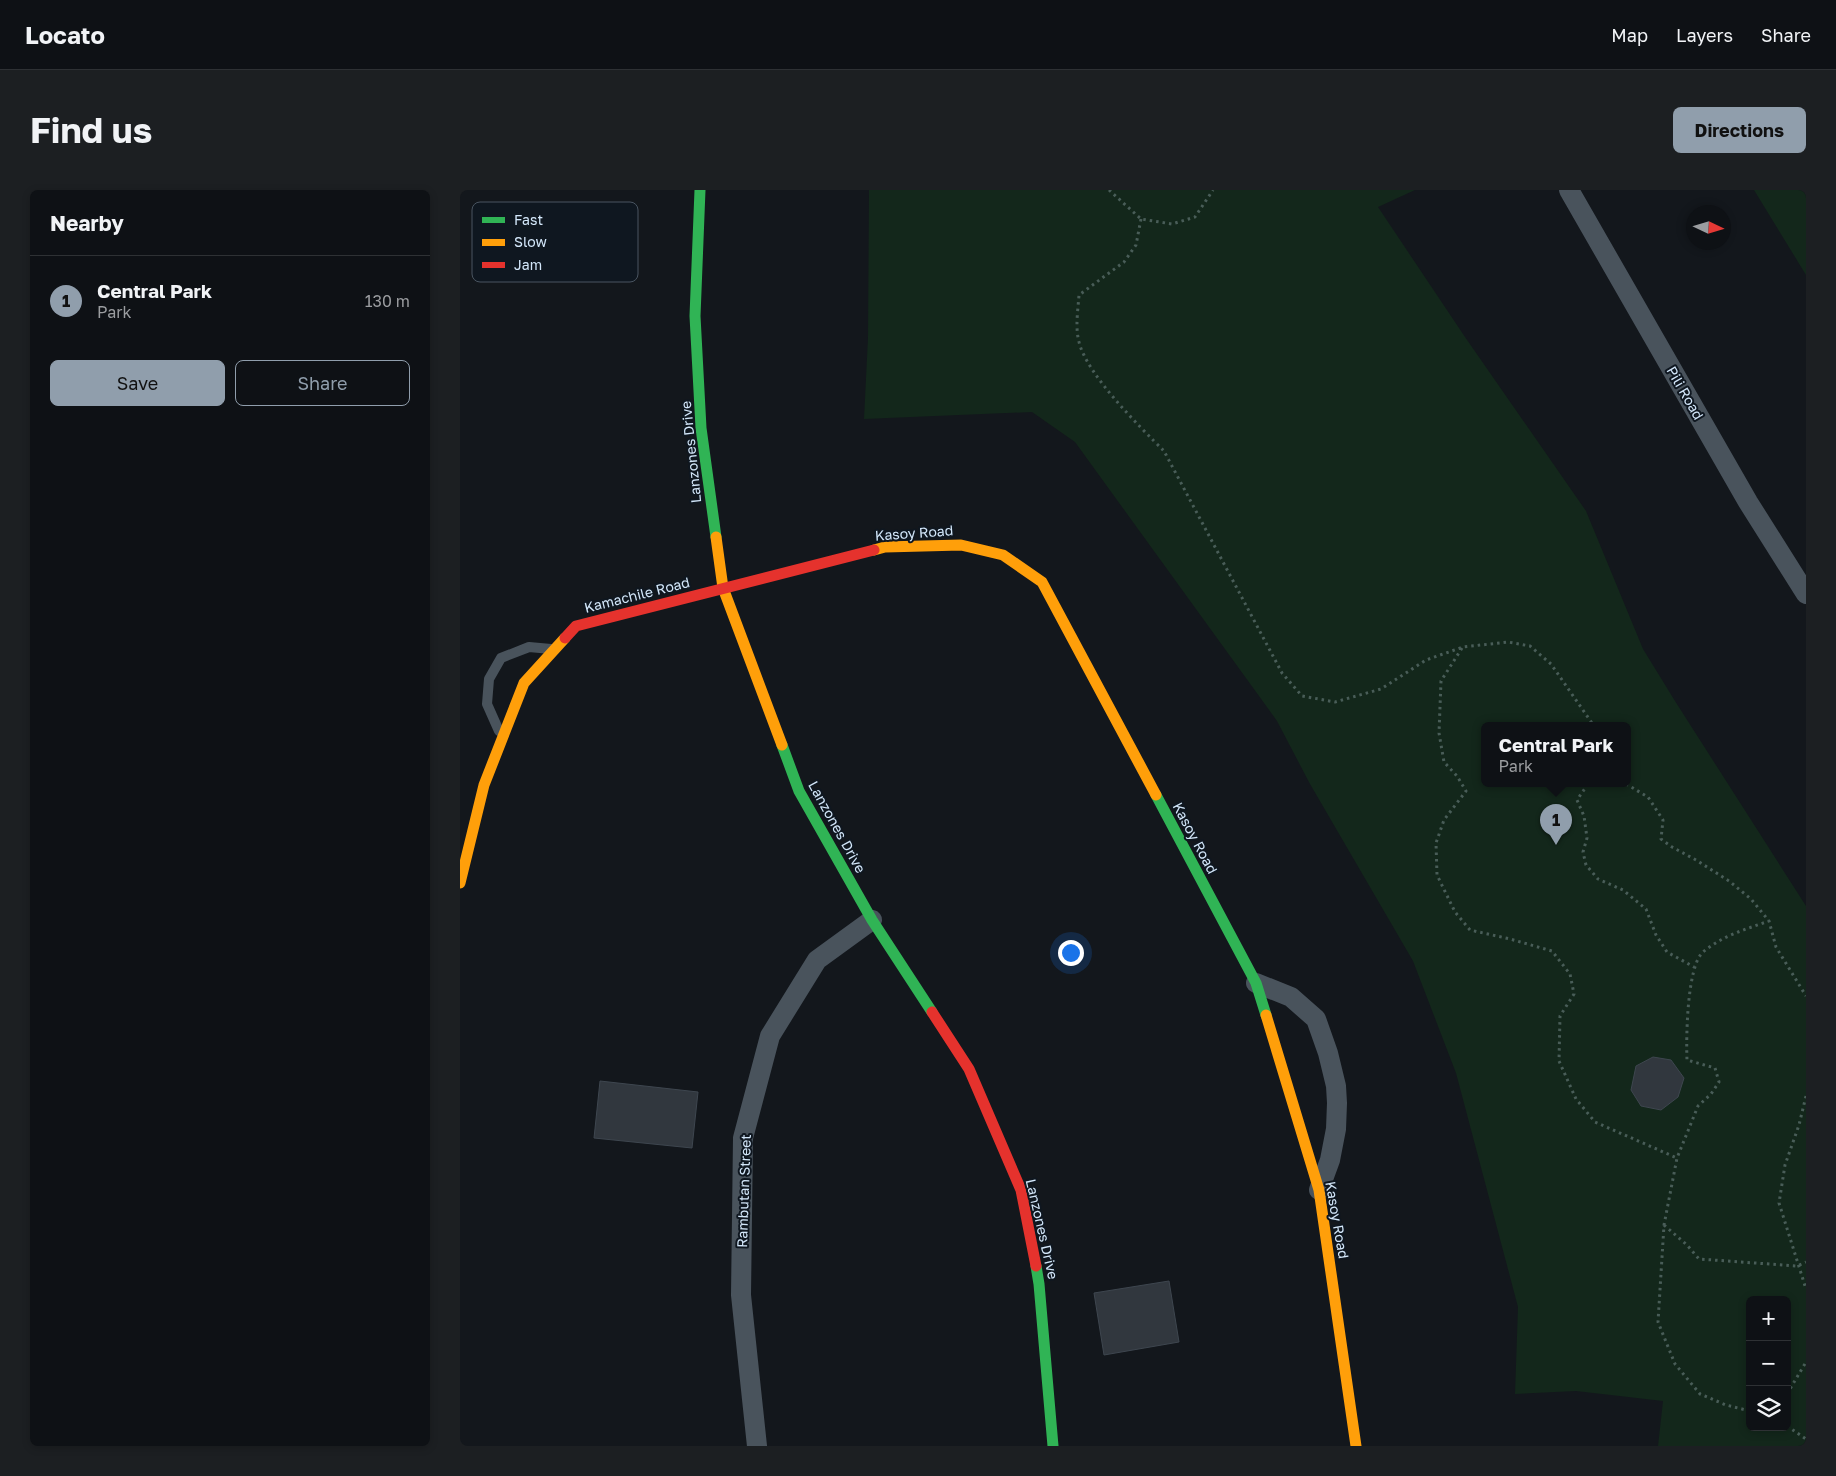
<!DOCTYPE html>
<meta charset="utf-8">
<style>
:root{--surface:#0e1115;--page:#1c1f22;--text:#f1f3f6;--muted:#9b9da0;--line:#2e3134;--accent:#909eac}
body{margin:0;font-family:"Golos Text",sans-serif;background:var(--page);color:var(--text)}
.controls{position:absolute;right:15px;bottom:15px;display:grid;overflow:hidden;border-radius:8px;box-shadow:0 2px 8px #0003}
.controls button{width:45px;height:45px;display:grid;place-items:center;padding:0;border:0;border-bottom:1px solid var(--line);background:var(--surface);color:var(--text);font:25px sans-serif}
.compass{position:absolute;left:1226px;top:15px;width:45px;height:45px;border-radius:50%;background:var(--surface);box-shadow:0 2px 8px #0003;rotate:94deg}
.you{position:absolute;left:610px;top:762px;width:18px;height:18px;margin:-12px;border:4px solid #fff;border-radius:50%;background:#1a73e8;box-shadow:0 0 0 8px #1a73e833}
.badge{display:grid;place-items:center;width:32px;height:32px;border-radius:50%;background:var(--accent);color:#111;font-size:16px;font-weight:700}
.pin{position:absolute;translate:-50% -41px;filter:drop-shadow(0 1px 2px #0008)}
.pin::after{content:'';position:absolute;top:26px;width:18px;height:15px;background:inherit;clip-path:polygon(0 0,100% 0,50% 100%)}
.popup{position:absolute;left:1021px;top:532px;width:150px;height:65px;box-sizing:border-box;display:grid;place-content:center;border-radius:8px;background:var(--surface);filter:drop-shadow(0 1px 4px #0005);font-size:16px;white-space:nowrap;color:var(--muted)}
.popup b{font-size:19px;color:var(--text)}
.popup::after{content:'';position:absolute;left:50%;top:100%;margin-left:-10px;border:10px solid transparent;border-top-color:var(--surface)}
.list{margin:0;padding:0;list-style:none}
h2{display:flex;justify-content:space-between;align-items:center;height:65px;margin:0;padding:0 20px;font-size:21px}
h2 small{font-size:16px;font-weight:400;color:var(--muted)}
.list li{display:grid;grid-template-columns:32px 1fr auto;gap:15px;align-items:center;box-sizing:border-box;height:90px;padding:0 20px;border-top:1px solid var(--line)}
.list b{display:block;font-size:19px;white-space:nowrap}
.list p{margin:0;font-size:16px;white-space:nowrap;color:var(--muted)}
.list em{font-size:16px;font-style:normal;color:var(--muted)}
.actions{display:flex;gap:10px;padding:15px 20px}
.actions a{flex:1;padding:11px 0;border:1px solid var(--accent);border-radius:8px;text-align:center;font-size:18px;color:var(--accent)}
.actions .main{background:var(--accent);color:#111}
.icon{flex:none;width:28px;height:28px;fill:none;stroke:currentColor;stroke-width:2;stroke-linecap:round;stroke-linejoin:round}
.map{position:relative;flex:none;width:1346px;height:1256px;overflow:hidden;border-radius:8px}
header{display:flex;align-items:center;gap:30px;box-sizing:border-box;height:70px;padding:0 25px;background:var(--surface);border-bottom:1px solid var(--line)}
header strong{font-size:24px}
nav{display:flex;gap:28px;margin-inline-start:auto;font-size:18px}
.intro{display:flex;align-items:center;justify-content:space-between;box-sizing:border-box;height:120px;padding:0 30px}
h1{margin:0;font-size:35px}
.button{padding:12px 22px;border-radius:8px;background:var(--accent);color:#111;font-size:18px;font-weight:700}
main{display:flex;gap:30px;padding:0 30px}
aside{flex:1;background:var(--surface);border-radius:8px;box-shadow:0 2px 8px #0003}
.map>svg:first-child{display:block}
.green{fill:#13271b;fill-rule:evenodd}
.building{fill:#31373e;stroke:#3e464f}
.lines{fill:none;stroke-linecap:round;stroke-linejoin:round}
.path{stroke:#495d58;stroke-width:3;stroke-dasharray:2.5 4;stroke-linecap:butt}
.lane{stroke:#49535c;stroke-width:10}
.street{stroke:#49535c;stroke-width:20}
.fast{stroke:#30b455;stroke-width:11}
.slow{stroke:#ff9f0a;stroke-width:11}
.jam{stroke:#e5322d;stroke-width:11}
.labels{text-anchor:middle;stroke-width:4;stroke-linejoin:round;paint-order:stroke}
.street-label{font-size:14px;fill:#d3e7fa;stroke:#0f1720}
.key{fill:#0f1720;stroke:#4a5561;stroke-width:1}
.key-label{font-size:14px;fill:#d3e7fa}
</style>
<header>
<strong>Locato</strong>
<nav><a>Map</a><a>Layers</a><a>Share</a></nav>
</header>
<div class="intro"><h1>Find us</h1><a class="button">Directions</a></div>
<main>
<aside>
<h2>Nearby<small></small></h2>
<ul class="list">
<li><span class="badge">1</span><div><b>Central Park</b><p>Park</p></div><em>130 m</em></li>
</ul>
<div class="actions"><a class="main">Save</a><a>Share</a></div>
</aside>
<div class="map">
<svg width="1346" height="1256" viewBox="0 0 1346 1256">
<rect width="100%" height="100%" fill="#13171c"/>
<path class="green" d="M409,0H955L918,17L1005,147L1126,321L1183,459L1215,511L1346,716V1256H1198L1203,1211L1116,1201L1055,1204L1058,1117L996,883L953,771L850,594L817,531L615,252L572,222L404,229L408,148ZM1025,536H1167V594H1025ZM1290,1110H1327V1237H1290Z
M1294,0H1346V85Z"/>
<path class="building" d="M1193,867L1211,870L1224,888L1218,907L1201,920L1181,916L1171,900L1176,876Z
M140,891L238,902L232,958L134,948Z
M709,1091L719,1152L644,1165L634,1103Z"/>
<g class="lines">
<path class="path" d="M649,0L681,29L712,34L735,27L753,0
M681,29L676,55L664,72L619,105C618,120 615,137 619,152C627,185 680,237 704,261L822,483L842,506L875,512L921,499L966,470L1003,457L1048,452L1070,456L1091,474L1134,536
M1002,458L981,491L979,543L984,572L997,586L1006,601L984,630L976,653L977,685L995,722L1010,740L1050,749L1092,761L1110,784L1114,804L1100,826L1099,871L1116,909L1135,932L1217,968
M1128,594L1117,610L1124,626L1127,648L1123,662L1126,675L1138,689L1163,700L1186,719L1196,745L1207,762L1234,777
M1166,594L1188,607L1203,630L1201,649L1212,657L1236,670L1269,691L1291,709L1309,731L1316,757L1346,806
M1346,906L1339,935L1325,975L1319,1013L1346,1099
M1204,1035L1227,1055L1239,1069L1337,1076L1346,1072
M1327,1204L1346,1172
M1290,1221L1266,1215L1240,1204L1215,1174L1198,1132L1204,1035L1217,968L1238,916L1251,904L1259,892L1255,878L1227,870C1226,848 1227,776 1243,762C1262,746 1286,739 1309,731
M1327,1236L1346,1249"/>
<path class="lane" d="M39,541L27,514L29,489L41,468L69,457L91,459"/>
<path class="street" d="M1109,0L1288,312L1346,404
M796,793L831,807L856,829L868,863L876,896L877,913L876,939L870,970L859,1000
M297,1256L281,1105L283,948L310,846L357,770L412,730"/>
<path class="fast" d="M240,0L235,126L241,238L256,347
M322,555L339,601L412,730L472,822
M696,605L796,793L806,825
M576,1076L579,1094L593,1256"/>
<path class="slow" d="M256,347L263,398L322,555
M414,360L425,357L501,355L543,365L582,392L696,605
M0,693L24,595L64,493L105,448
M806,825L859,1000L896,1256"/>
<path class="jam" d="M105,448L116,436L414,360
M472,822L509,879L561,1000L576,1076"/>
</g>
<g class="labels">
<g class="street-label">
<text transform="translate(1225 203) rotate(60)" y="5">Pili Road</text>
<text transform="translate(231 262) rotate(-96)" y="5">Lanzones Drive</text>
<text transform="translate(454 343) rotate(-4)" y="5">Kasoy Road</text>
<text transform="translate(177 405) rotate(-14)" y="5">Kamachile Road</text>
<text transform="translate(377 637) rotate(61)" y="5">Lanzones Drive</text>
<text transform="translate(735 648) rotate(62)" y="5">Kasoy Road</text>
<text transform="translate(284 1001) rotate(-88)" y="5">Rambutan Street</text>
<text transform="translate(877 1030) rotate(80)" y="5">Kasoy Road</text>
<text transform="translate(582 1039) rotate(77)" y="5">Lanzones Drive</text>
</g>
</g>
<rect x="12" y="12" width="166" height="80" rx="8" class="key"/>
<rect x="22" y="27" width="23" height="6" fill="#30b455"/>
<rect x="22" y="49" width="23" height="7" fill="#ff9f0a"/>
<rect x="22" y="72" width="23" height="6" fill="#e5322d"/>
<g class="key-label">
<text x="54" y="35">Fast</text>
<text x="54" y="57">Slow</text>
<text x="54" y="80">Jam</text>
</g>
</svg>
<div class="controls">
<button>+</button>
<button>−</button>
<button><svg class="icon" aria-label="layers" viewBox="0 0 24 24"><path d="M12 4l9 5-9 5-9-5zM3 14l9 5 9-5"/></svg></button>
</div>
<svg class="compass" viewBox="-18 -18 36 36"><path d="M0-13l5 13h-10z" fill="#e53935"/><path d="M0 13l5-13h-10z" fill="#9b9da0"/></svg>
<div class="you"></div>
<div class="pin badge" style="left:1096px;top:655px">1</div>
<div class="popup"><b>Central Park</b>Park</div>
</div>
</main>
